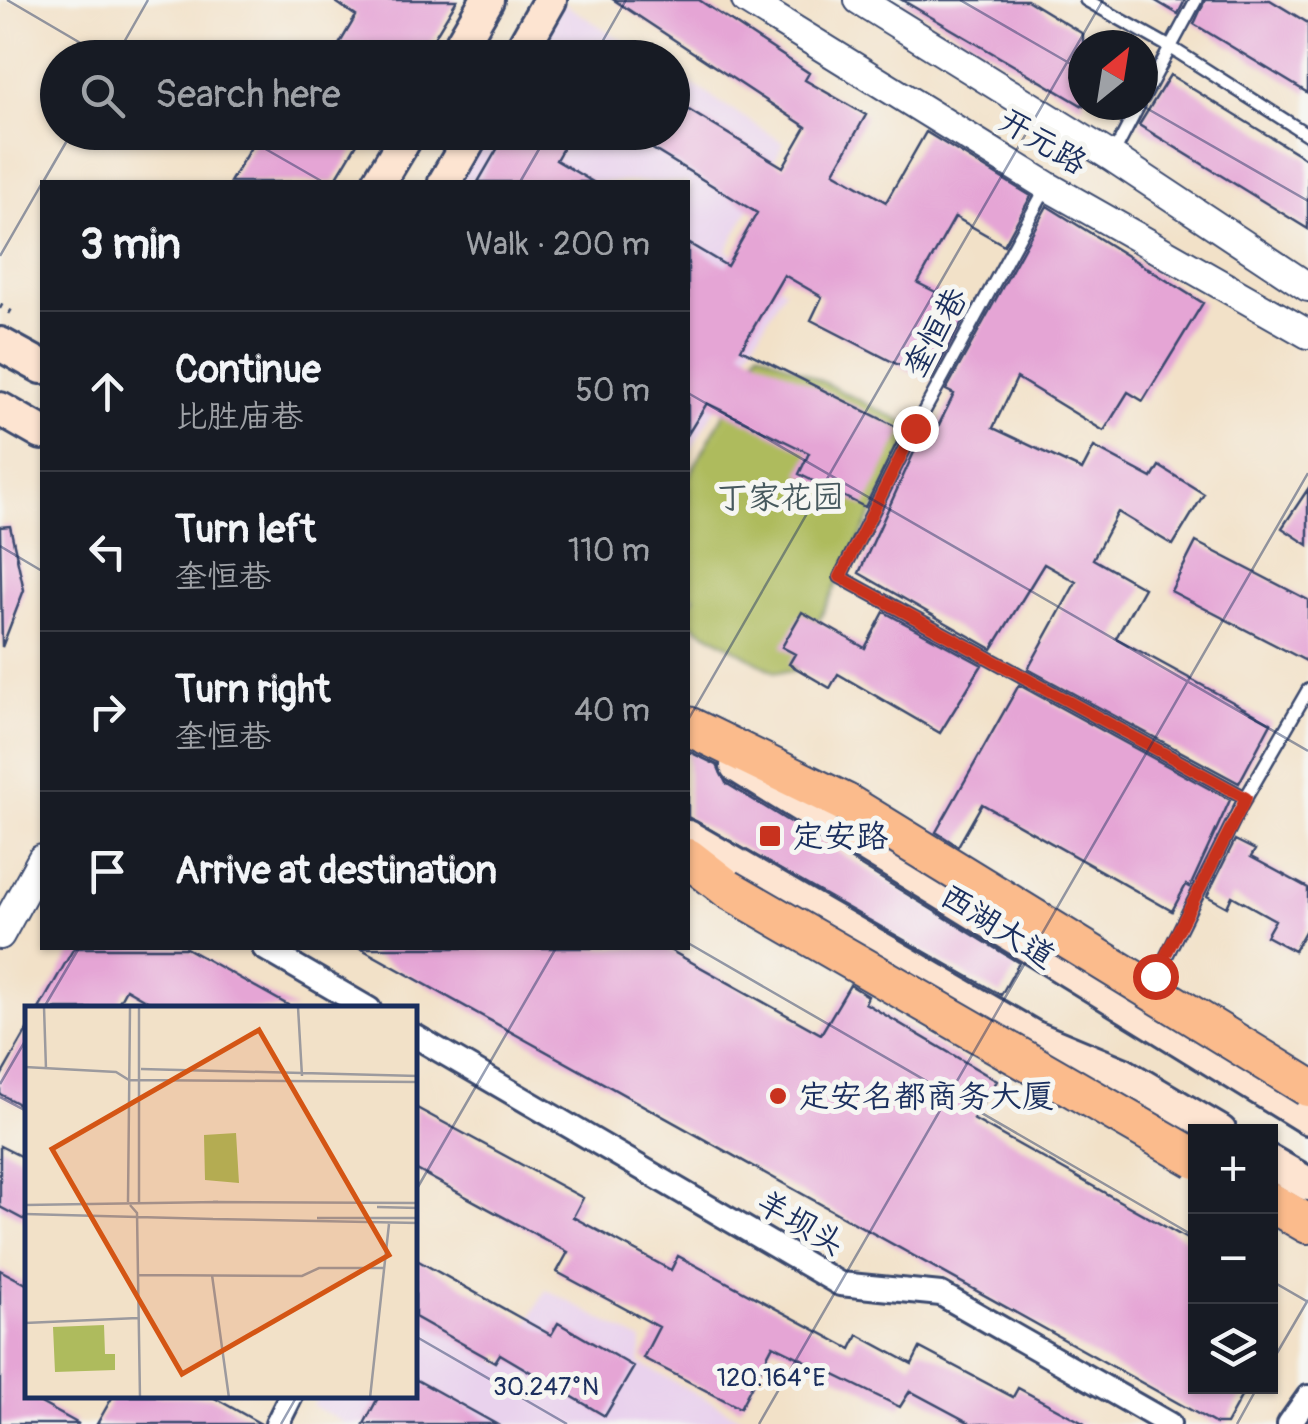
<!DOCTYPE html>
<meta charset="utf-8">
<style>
:root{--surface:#171b24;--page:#242831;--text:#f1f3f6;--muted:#9ea1a6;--line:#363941}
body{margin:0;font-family:Pangolin,"LXGW WenKai TC",sans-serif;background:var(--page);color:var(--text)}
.controls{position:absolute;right:30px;bottom:30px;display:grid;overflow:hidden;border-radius:0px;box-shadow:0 2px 8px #0004}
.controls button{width:90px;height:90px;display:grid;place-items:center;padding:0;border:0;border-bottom:2px solid var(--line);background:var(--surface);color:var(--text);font:50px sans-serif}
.compass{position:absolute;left:1068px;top:30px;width:90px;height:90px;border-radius:50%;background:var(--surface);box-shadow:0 2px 8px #0004;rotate:30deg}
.stop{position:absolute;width:30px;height:30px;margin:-22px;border:8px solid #c8321e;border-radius:50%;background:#fff}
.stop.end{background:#c8321e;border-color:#fff;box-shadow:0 2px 10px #0008}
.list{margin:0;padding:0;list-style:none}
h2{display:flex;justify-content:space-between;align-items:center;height:130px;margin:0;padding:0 40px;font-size:42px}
h2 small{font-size:32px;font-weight:400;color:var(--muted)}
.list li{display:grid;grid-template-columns:65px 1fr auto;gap:30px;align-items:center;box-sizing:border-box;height:160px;padding:0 40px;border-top:2px solid var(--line)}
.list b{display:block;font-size:38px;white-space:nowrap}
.list p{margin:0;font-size:32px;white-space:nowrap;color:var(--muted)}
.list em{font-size:32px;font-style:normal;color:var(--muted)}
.icon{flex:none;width:55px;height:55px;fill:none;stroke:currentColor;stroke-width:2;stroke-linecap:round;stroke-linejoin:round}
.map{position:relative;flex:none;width:1308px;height:1424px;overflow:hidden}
.search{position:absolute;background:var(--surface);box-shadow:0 2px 8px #0004;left:40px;top:40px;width:650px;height:110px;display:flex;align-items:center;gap:25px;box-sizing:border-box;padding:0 35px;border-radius:55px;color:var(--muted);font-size:38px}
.panel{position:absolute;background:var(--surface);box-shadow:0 2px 8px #0004;left:40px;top:180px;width:650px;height:770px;border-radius:0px}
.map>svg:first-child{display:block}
.built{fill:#e9d2ed}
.green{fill:#aebb5d;stroke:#64755e;stroke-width:2.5}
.building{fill:#e5a5d5}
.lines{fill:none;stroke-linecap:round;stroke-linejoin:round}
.service-casing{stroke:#3b4a6e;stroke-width:16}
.minor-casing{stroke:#3b4a6e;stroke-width:28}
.tertiary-casing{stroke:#3b4a6e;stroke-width:32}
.secondary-casing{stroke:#3b4a6e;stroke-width:38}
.trunk-casing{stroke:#3b4a6e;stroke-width:42}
.path{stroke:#3b4a6e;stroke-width:5;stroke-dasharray:2.5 8;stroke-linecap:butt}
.service{stroke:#fff;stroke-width:11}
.minor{stroke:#fff;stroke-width:22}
.tertiary{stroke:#fff;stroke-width:28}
.secondary{stroke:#fde4d1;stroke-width:32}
.trunk{stroke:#fbbb8c;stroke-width:38}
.trunk-bridge-casing{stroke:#3b4a6e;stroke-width:42;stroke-linecap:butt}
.trunk-bridge{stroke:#fbbb8c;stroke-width:38}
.route{stroke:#c8321e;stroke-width:12}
.ticks{fill:none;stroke:#1b2f5e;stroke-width:2.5;stroke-opacity:0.45}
.poi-dot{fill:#c8321e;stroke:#f6f6f2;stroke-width:4}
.labels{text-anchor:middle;stroke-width:10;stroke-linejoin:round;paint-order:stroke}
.street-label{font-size:32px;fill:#1b2f5e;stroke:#f6f6f2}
.park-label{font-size:32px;fill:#47595e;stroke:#f6f6f2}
.poi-label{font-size:32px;fill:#1b2f5e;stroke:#f6f6f2;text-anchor:start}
.inset-road{fill:none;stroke:#9c9a9e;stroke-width:2.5}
.view{fill:#d45514;fill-opacity:0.15;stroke:#d45514;stroke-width:5}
.inset-edge{fill:none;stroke:#1b2f5e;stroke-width:5}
.ticks-label{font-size:25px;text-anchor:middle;fill:#1b2f5e;stroke:#f6f6f2;stroke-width:10;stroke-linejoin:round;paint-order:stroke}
</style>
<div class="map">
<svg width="1308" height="1424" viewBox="0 0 1308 1424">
<rect width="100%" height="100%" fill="#f6f6f2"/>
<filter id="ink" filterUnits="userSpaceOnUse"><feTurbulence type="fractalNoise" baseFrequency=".01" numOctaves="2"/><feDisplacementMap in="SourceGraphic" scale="20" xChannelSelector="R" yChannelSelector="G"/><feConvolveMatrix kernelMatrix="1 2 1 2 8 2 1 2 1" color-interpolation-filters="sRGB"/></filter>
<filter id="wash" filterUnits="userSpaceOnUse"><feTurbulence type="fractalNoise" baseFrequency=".0048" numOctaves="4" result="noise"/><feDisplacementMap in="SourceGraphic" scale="40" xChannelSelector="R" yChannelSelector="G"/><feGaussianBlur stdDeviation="2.25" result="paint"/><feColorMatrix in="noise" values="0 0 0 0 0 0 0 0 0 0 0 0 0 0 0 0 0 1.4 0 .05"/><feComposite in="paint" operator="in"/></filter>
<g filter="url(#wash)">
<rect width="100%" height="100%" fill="#f2e1c8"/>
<path class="built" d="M558,0L649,57L517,58Z
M673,72L784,143L727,250L785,289L688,455V182H445L474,133L672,132Z
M546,1289L642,1341L640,1363L752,1424H346L312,1405L316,1397L415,1396V1317L505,1365Z"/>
<path class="green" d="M759,350L915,428L793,672H775L688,622V605L695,597L688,592V478Z"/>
<g id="blocks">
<path class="building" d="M333,0H457L422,58H331L356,16Z
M614,0H699L809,73L805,80L866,115L834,172L886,202L926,132L1031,196L1004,245L955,217L918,283L969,309L930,381L811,320L822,297L784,275L741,349L903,430L865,507L799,474L809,453L707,403L688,434V243L727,266L757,213L625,132H672V100L783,167L806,127Z
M902,0H1027L1083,34V106Z
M1154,0H1185L1178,14Z
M1205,0H1270L1308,23V93L1194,24Z
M1170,75L1308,160V229L1139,125Z
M260,132H364L334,182H230Z
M507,132H572L556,160L593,182H478Z
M1047,206L1203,303L1143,401L1128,392L1104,431L1017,378L993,428L1082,470L1094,447L1152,478L1159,466L1204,494L1173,545L1118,512L1093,559L1144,588L1116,638L1271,723L1239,783L1028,669L1076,582L1044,564L992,649L859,573L920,439L930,443L954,394L946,390Z
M1308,489V545L1282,528Z
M10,526L24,590L2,647L0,527Z
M1196,542L1308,600V662L1171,591Z
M802,612L865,648L884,612L982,665L940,733L838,674L830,688L789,664L795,654L782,647Z
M1019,685L1230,800L1190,887L1186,885L1172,911L982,804L958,846L936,832Z
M688,751L717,765L726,783L1019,963L1001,995L688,817Z
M1235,840L1255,850L1251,857L1308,888V926L1294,951L1266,936L1275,920L1232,896L1227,907L1207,896Z
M74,948H186L295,1009H161L126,989L115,1009H39Z
M360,948H666L821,1034L850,985L868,996L865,1003L997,1081L973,1119L1196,1244V1386H1247L1226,1424H1216Z
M28,1029V1109L0,1094V1078Z
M415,1107L583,1198L573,1217L671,1270L678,1256L851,1349L858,1335L912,1364L920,1348L1013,1397L1018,1388L1085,1424H972L910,1391L900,1407L773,1345L740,1408L643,1358L659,1327L557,1272L568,1252L415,1169Z
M0,1146L28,1160V1222L0,1207Z
M415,1259L551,1335L558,1323L634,1367L605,1416L500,1354L495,1362L415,1317Z
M0,1270L28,1285V1396L79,1424H0Z
M415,1379L496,1424H364L379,1396H415Z
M113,1396H211L261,1424H97Z"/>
</g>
</g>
<g filter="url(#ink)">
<use href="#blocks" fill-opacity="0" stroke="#3b4a6e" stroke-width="2.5"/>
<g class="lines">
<g class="service-casing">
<path id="service" d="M1086,0L1170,47L1308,135
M1143,98L1196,0
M1112,157L1139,105
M1047,186L915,428L840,577L1246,798
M1153,983L1241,806L1308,690"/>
</g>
<g class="minor-casing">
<path id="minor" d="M264,948L369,1009
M415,1036L840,1284L941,1294L1169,1424
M277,1424L291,1396
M1289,1424L1308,1397"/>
</g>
<g class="tertiary-casing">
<path id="tertiary" d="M746,0L1047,186L1308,334
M859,0L1112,157L1308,287
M0,935L42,859"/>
</g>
<g class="secondary-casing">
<path id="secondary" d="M453,58L487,0
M517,58L550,0
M379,182L409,132
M445,182L474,132
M0,344L42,367
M0,409L42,433
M737,766L1308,1118
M688,837L1033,1037L1122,1074L1220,1132
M1270,1162L1308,1184"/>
</g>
<g class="trunk-casing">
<path id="trunk" d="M688,726L846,803
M688,858L728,889
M1270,1202L1308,1224"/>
</g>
<path class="path" d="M0,306L18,316"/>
<use href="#service" class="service"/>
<use href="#minor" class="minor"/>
<use href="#tertiary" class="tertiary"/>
<use href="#secondary" class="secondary"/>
<use href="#trunk" class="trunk"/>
<g class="trunk-bridge-casing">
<path id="trunk-bridge" d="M846,803L1308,1087
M728,889L1196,1159"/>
</g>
<use href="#trunk-bridge" class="trunk-bridge"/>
</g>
</g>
<g class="lines" filter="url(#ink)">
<path class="route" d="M915,428L840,577L1246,798L1155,976"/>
</g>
<path class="ticks" d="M7,0L106,58M960,0L1083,71M115,58L148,0M593,58L626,0M1141,105L1308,201M236,132L323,182M43,182L72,132M520,182L549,132M0,256L42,183M688,393L1308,751M0,546L42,571M688,720L1103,0M688,943L1196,1237M43,1009L79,948M0,1084L28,1036M0,1097L28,1112M415,1192L556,948M1270,1280L1308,1302M415,1336L567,1424M1270,1365L1308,1300M281,1424L297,1396M759,1424L1308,473M1237,1424L1258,1386"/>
<g class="poi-dot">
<rect x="758" y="824" width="24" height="24" rx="5"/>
<circle cx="778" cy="1096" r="10"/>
</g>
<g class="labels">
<g class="street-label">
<text transform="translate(1043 141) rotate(31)" y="11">开元路</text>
<text transform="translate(935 332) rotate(-61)" y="11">奎恒巷</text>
<text transform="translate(998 926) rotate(32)" y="11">西湖大道</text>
<text transform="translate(801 1223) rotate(30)" y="11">羊坝头</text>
</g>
<g class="park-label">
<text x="780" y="508">丁家花园</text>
</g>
<g class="poi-label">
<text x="792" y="847">定安路</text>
<text x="798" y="1107">定安名都商务大厦</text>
</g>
</g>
<g transform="translate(25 1006)">
<rect width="392" height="392" fill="#f2e1c8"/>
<path d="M211,127L214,177L180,174L179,129ZM79,319L80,348H90V364L30,366L28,321Z" fill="#aebb5d"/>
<path class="inset-road" d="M19,1L21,63M114,1V198M273,1L277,70M0,61L91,66L104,74L393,76M116,63L393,70M103,196L105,1M188,196L393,197M0,199L193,196M105,199L112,207L115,392M352,201L393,202M0,208L188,213M292,212H393M186,213L393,217M112,269L277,270L294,262H360M187,269L204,392M0,317L113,312M345,392L364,218"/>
<path class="view" d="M234,24L364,249L157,368L27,143Z"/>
<rect width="392" height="392" class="inset-edge"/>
</g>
<g class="ticks-label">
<text x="771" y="1386">120.164°E</text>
<text x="546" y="1395">30.247°N</text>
</g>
</svg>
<div class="controls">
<button>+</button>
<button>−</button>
<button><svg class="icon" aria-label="layers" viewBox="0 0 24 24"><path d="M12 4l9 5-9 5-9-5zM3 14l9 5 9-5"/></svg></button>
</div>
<svg class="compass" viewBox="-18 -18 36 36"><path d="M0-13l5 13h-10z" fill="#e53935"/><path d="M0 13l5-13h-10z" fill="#9ea1a6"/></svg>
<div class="stop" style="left:1155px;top:976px"></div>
<div class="stop end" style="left:915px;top:428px"></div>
<div class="search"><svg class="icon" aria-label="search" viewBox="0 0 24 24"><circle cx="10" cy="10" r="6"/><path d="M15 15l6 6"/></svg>Search here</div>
<section class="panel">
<h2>3 min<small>Walk · 200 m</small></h2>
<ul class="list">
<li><svg class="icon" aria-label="ahead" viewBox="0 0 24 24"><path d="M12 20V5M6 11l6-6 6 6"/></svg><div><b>Continue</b><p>比胜庙巷</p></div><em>50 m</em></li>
<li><svg class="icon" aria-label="left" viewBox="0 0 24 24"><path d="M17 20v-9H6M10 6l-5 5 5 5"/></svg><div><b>Turn left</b><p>奎恒巷</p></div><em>110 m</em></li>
<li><svg class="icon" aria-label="right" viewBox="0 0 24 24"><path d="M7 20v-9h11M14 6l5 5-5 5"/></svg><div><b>Turn right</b><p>奎恒巷</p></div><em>40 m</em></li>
<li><svg class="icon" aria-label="arrive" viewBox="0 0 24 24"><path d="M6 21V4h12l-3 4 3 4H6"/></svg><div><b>Arrive at destination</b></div></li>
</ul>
</section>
</div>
